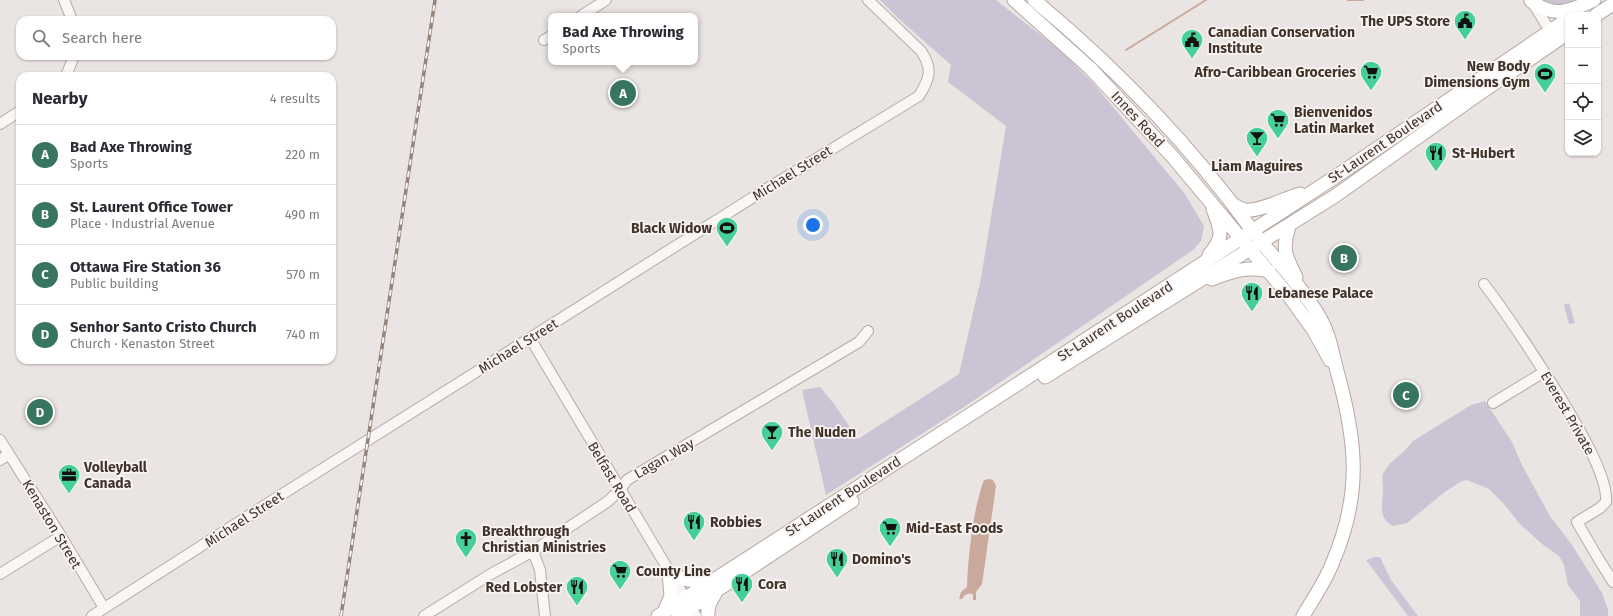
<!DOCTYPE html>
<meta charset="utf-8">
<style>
:root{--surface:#fff;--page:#f2f2f3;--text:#2b2b33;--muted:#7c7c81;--line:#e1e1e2;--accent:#387560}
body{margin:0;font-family:"Fira Sans",sans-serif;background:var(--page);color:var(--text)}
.controls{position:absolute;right:12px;top:12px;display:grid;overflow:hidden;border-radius:8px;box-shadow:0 1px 3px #0004}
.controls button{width:36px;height:36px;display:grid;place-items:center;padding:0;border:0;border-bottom:1px solid var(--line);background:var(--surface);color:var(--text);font:20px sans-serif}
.you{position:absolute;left:813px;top:225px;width:14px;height:14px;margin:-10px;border:3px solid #fff;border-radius:50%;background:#1a73e8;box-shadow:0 0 0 6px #1a73e833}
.badge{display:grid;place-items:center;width:26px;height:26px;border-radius:50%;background:var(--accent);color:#fff;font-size:13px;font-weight:700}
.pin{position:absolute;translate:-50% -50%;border:2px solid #fff;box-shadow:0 1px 4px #0006}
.popup{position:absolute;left:548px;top:13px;width:150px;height:52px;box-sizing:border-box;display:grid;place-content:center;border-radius:8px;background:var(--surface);filter:drop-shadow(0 1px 3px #0005);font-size:13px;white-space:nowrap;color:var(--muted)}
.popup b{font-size:15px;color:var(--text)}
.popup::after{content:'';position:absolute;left:50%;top:100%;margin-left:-8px;border:8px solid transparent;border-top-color:var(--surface)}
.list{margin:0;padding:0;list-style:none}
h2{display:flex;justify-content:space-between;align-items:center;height:52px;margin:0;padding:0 16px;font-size:17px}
h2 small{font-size:13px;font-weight:400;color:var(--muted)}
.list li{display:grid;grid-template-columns:26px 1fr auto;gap:12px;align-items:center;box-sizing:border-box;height:60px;padding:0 16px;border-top:1px solid var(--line)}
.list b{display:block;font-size:15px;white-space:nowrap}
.list p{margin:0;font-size:13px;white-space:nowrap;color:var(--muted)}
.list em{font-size:13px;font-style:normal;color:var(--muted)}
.icon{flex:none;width:22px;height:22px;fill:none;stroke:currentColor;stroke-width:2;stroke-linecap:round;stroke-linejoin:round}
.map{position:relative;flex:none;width:1613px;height:616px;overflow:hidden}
.search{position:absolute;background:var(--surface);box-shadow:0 1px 3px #0004;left:16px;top:16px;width:320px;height:44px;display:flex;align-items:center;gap:10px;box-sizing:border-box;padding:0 14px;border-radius:12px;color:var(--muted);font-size:15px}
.panel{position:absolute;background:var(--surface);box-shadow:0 1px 3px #0004;left:16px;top:72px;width:320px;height:292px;border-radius:12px}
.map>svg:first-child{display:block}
.green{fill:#ccc3d4}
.water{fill:#caa99d}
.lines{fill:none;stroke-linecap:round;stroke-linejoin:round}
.stream{stroke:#caa99d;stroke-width:2}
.minor-casing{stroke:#b4aca7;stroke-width:12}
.major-casing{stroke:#b6a8a1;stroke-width:15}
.minor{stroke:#f9f6f5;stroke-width:10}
.major{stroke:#fff;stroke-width:13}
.rail-casing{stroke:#94847b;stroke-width:3.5}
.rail{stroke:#f8f4f2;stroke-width:2;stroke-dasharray:6;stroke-linecap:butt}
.labels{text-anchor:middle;stroke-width:3.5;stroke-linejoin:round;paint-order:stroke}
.poi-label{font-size:14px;font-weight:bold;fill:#42332a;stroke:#f8f4f2;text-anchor:start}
.street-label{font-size:14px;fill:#42332a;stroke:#f8f4f2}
</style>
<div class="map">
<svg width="1613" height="616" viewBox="0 0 1613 616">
<rect width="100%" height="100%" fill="#eae5e2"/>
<path class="green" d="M880,0H996L1060,50L1093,83L1185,194L1204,226L1201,241L1193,250L967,405L826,495L802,390L820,387L834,404L858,439L959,374L981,278L1006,126L948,82L951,65L899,19Z
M1543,0H1575C1564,7 1552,11 1543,0Z
M1569,303L1575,323L1569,324L1564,305Z
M1485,401L1512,442L1522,465L1550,516L1572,545L1602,593L1608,610V616H1580V601L1568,585L1564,565L1559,556L1542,544L1519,523L1503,503L1489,489L1467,480L1462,481L1446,491L1407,523L1393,526C1377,518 1383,503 1383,488C1383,482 1381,477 1384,472C1391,459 1405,453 1413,441L1471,405Z
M1375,557H1380L1391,580L1418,616H1408L1366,560Z"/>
<path class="water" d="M989,479L993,480L996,486L982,584L976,592V600H973V594C967,593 965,594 962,599H959L961,592L967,587C968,556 973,509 984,480Z"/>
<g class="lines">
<path class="stream" d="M1348,0H1363
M1126,50L1206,0"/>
<g class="minor-casing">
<path id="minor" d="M64,0L72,20
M1532,2L1554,37
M581,16L606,0
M544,40L551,36
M66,76L74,56
M0,124L20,111
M1484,284C1512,321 1537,360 1562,400C1576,424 1608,475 1606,502L1600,508L1577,522L1598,558L1613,582
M530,338L696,616
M1493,403L1544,372
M0,440L61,536L104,608
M0,460L9,454
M533,551L540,570L545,616
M0,574L61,536
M92,616L273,500L763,191L919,96C930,78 933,69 921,51L868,0
M424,616L491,574L533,551L607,502L620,490L627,480L859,342L868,331"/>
</g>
<g class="major-casing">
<path id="major" d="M1014,0L1090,68L1172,156L1289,296L1314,331L1330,360
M1034,0C1115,67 1190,145 1252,230C1274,259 1302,286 1320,318C1330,335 1332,353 1337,371C1357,442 1362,495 1332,564C1325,582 1313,599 1303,616
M1531,1C1556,19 1569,11 1594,0
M1596,15L1613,4
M1234,205C1237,207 1241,209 1245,210C1260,212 1285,198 1300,194
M1289,226C1282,250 1285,255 1296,277
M1209,255C1225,237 1221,230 1213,209
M1212,279C1232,271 1248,266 1269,271
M1045,377L1335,196L1476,96L1568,33
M669,572C683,581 694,582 710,580
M664,612L671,596L669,572
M658,616L1013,387L1335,177L1568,19
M678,616L852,501
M708,616C707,607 710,601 715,594"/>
</g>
<use href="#minor" class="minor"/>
<use href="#major" class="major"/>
<g class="rail-casing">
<path id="rail" d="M341,616L435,0"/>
</g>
<use href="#rail" class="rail"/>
</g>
<defs>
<g id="civic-pin" transform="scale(1.15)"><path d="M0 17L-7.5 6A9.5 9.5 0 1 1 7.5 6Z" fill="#47cf98" stroke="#f8f4f2"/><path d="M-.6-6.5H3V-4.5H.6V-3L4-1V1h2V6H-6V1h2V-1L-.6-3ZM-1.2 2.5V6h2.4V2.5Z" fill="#111"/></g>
<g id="supermarket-pin" transform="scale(1.15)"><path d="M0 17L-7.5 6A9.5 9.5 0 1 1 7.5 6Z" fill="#47cf98" stroke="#f8f4f2"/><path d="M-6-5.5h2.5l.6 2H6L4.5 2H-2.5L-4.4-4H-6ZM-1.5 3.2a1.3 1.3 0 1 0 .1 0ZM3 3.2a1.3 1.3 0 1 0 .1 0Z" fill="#111"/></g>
<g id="stadium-pin" transform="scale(1.15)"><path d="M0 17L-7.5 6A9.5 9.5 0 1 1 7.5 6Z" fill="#47cf98" stroke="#f8f4f2"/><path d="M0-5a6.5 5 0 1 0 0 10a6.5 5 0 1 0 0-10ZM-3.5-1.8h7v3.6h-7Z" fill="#111"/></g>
<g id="bar-pin" transform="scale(1.15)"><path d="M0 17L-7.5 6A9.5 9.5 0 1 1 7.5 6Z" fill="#47cf98" stroke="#f8f4f2"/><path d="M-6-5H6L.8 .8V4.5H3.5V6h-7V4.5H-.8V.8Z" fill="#111"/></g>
<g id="restaurant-pin" transform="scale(1.15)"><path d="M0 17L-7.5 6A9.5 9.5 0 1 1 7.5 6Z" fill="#47cf98" stroke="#f8f4f2"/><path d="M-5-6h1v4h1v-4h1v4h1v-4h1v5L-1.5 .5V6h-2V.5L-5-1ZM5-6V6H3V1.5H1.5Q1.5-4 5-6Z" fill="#111"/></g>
<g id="office-pin" transform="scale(1.15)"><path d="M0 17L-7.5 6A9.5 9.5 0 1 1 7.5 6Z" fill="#47cf98" stroke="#f8f4f2"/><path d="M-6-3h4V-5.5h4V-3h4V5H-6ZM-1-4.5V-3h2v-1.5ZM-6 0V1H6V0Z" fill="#111"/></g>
<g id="church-pin" transform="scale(1.15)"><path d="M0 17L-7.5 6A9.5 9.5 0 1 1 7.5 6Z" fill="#47cf98" stroke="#f8f4f2"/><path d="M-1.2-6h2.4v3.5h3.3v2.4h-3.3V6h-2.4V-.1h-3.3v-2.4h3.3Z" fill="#111"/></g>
</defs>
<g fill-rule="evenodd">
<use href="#civic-pin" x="1465" y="21"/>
<use href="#civic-pin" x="1192" y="40"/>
<use href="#supermarket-pin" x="1371" y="72"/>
<use href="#stadium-pin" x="1545" y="74"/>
<use href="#supermarket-pin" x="1278" y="120"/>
<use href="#bar-pin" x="1257" y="138"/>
<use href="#restaurant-pin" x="1436" y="153"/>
<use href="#stadium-pin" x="727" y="228"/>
<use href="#restaurant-pin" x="1252" y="293"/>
<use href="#bar-pin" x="772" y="432"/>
<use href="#office-pin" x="69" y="475"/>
<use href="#restaurant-pin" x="694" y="522"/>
<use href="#supermarket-pin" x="890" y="528"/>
<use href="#church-pin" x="466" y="539"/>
<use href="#restaurant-pin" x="837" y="559"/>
<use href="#supermarket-pin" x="620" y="571"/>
<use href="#restaurant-pin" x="742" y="584"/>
<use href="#restaurant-pin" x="577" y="587"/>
</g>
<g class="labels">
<g class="poi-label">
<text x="1450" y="26" text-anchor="end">The UPS Store</text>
<text x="1208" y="37">Canadian Conservation<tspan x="1208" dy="16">Institute</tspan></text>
<text x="1530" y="71" text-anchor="end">New Body<tspan x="1530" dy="16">Dimensions Gym</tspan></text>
<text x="1356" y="77" text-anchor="end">Afro-Caribbean Groceries</text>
<text x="1294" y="117">Bienvenidos<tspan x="1294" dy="16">Latin Market</tspan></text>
<text x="1452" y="158">St-Hubert</text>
<text x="1257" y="171" text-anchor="middle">Liam Maguires</text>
<text x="712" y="233" text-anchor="end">Black Widow</text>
<text x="1268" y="298">Lebanese Palace</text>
<text x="788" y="437">The Nuden</text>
<text x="84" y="472">Volleyball<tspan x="84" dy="16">Canada</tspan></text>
<text x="710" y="527">Robbies</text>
<text x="906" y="533">Mid-East Foods</text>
<text x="482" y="536">Breakthrough<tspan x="482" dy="16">Christian Ministries</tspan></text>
<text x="852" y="564">Domino's</text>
<text x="636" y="576">County Line</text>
<text x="758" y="589">Cora</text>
<text x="562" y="592" text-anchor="end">Red Lobster</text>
</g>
<g class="street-label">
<text transform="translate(1138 119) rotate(47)" y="5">Innes Road</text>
<text transform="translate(1385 142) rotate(-34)" y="5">St-Laurent Boulevard</text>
<text transform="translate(792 173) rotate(-32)" y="5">Michael Street</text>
<text transform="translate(1115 321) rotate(-33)" y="5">St-Laurent Boulevard</text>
<text transform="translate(518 346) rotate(-32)" y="5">Michael Street</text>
<text transform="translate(1568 413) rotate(60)" y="5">Everest Private</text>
<text transform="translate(664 458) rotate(-30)" y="5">Lagan Way</text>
<text transform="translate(612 477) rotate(59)" y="5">Belfast Road</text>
<text transform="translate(843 496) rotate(-33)" y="5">St-Laurent Boulevard</text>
<text transform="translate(244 519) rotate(-33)" y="5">Michael Street</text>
<text transform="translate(52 524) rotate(59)" y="5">Kenaston Street</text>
</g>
</g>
</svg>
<div class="controls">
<button>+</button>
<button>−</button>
<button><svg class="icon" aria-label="locate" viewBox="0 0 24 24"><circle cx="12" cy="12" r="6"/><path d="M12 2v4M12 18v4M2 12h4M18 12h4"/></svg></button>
<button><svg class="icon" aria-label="layers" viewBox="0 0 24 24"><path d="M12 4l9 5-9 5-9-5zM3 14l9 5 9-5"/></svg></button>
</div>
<div class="you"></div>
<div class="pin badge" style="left:623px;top:93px">A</div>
<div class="popup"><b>Bad Axe Throwing</b>Sports</div>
<div class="pin badge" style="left:1344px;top:258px">B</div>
<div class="pin badge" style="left:1406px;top:395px">C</div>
<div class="pin badge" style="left:40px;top:412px">D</div>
<div class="search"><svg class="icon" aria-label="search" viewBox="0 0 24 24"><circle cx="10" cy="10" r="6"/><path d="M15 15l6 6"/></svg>Search here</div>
<section class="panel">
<h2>Nearby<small>4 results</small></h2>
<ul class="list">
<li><span class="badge">A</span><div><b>Bad Axe Throwing</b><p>Sports</p></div><em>220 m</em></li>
<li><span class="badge">B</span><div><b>St. Laurent Office Tower</b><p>Place · Industrial Avenue</p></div><em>490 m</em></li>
<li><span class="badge">C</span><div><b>Ottawa Fire Station 36</b><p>Public building</p></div><em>570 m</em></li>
<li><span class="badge">D</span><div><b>Senhor Santo Cristo Church</b><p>Church · Kenaston Street</p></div><em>740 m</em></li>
</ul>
</section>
</div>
